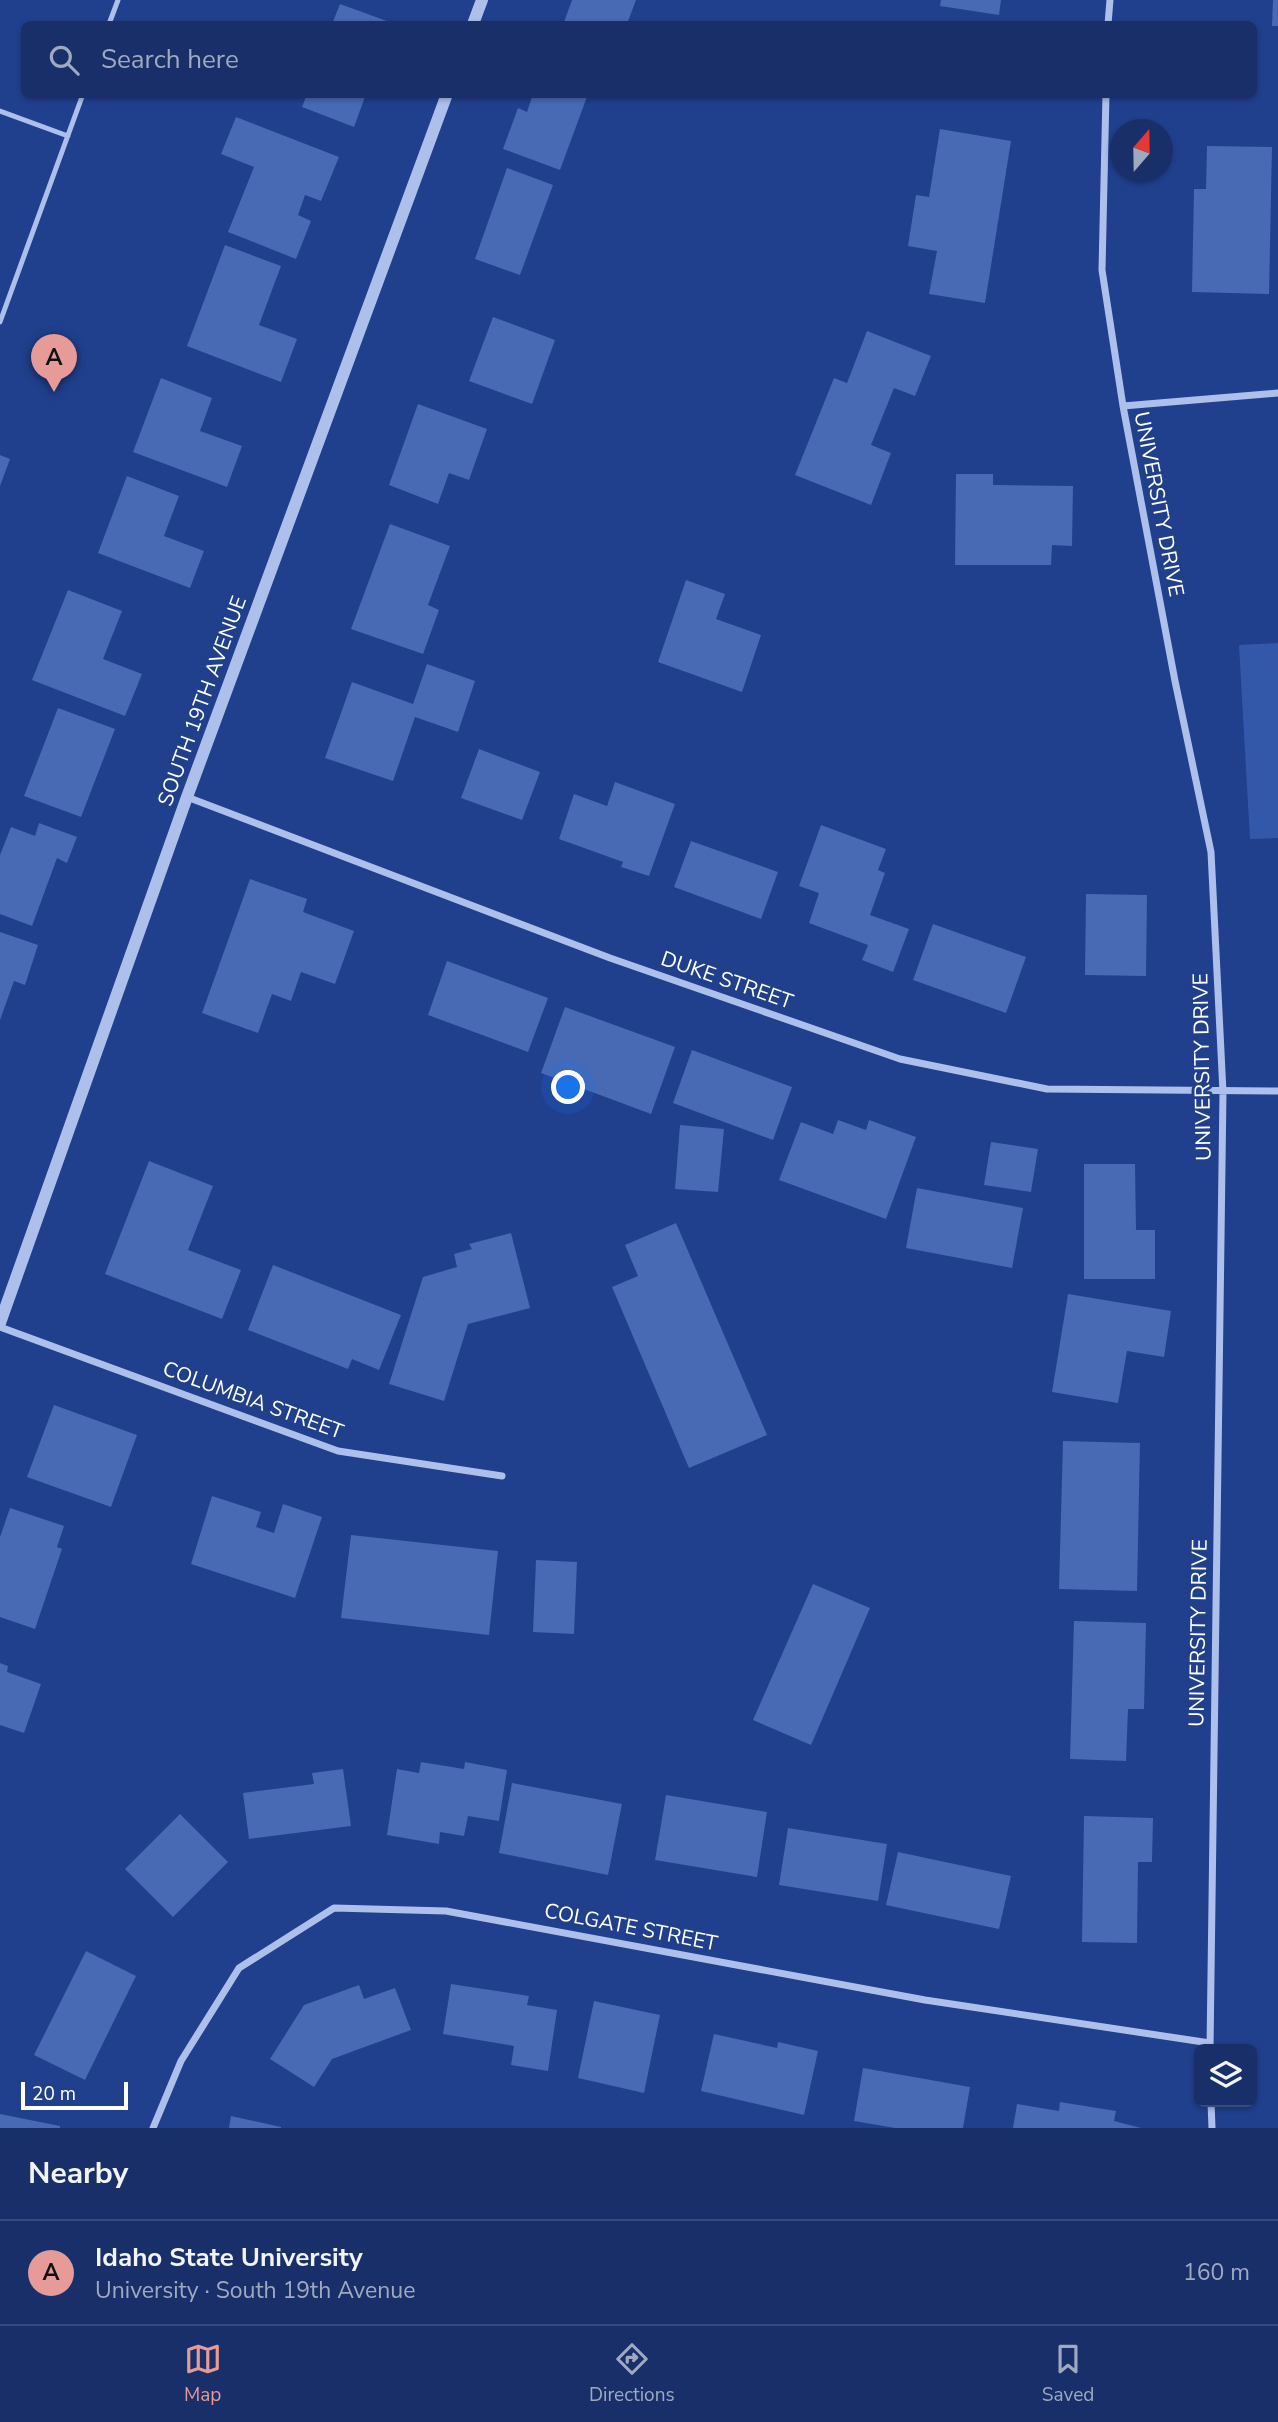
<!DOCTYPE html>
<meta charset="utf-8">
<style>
:root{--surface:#182f69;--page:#21376f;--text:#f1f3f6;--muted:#9fa9c0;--line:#364a7d;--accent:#e69b98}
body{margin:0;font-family:"Nunito Sans",sans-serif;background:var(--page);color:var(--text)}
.controls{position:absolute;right:21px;bottom:21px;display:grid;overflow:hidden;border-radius:10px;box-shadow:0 2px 5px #0004}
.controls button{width:63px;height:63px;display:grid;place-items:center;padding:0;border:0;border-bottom:2px solid var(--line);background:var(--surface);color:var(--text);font:35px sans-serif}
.compass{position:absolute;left:1110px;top:119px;width:63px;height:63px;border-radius:50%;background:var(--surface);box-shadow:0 2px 5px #0004;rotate:20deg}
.scale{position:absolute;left:21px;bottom:18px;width:107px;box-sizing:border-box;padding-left:7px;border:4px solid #fff;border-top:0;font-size:19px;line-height:24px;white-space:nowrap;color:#fff;-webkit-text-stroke:5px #203f8c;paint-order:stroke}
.you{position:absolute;left:569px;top:1088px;width:24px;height:24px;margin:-18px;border:5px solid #fff;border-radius:50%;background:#1a73e8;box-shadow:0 0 0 10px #1a73e833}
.badge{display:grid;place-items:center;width:46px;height:46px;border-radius:50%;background:var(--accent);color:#111;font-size:23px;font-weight:700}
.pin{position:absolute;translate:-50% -58px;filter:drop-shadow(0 2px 4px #0008)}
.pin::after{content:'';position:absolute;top:37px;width:24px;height:21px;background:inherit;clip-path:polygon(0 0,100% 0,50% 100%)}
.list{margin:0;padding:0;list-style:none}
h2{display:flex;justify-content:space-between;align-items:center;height:91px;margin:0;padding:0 28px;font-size:30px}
h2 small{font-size:23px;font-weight:400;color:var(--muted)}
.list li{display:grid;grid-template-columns:46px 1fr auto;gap:21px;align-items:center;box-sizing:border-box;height:105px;padding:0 28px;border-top:2px solid var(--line)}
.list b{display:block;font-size:26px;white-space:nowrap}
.list p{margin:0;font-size:23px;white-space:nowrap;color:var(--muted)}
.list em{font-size:23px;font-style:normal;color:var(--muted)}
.icon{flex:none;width:38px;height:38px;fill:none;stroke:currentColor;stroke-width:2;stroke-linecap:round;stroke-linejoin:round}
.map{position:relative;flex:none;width:1278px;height:2128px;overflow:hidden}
.search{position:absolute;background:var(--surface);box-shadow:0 2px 5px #0004;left:21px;right:21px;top:21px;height:77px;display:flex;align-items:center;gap:18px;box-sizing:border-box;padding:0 24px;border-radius:10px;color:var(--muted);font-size:26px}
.sheet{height:196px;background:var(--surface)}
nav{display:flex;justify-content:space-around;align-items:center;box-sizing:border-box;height:98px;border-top:2px solid var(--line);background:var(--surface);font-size:19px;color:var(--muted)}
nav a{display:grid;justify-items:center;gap:4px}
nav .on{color:var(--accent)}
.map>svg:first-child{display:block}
.green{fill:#3358a9}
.building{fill:#4869b3}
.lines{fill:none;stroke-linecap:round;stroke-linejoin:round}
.service{stroke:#adc0ec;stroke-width:5}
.minor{stroke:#adc0ec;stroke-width:7}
.tertiary{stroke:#adc0ec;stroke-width:12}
.labels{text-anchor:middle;stroke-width:6;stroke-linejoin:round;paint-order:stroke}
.street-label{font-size:21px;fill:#fff;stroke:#203f8c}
</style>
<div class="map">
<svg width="1278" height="2128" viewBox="0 0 1278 2128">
<rect width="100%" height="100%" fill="#203f8c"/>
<path class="green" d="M1278,643V838L1250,839L1239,645Z"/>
<path class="building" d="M572,0H636L627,24H572L564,22Z
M941,0H1001L999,15L940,6Z
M1273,0H1278V26H1272Z
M340,4L395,24H332Z
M307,94H366L354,127L302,107Z
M533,94H588L560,170L503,149L518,108L527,112Z
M236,117L339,157L321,201L305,195L298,215L311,221L296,259L228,232L254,167L221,154Z
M940,129L1011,141L985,303L929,294L937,251L908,246L916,195L929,197Z
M1207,146L1272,147L1269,294L1192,292L1194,189H1206Z
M507,168L553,185L520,275L475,259Z
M225,245L281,266L259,325L297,339L281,382L187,346Z
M493,317L555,340L532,404L469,381Z
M867,331L931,356L915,396L894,388L871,445L891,453L871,505L795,475L834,378L847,383Z
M161,378L212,398L200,431L242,446L227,487L133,452Z
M418,404L487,429L469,480L449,473L438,504L389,485Z
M0,455L10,459L0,486Z
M956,474H993V485L1073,486L1072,546L1052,545L1051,565H955Z
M127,476L179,496L164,536L204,551L190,588L98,553Z
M390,524L450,546L428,605L439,610L423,654L351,629Z
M686,580L725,594L716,619L761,635L742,692L658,662Z
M68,590L122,611L103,659L142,674L125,716L32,680Z
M427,664L475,681L458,732L415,717L393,781L325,758L352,682L413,704Z
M58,708L115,729L81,817L24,796Z
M479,749L540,772L522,820L461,798Z
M615,782L675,804L649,876L621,867L623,862L559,839L574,794L607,806Z
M39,823L77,837L67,863L57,858L32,926L0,914V855L11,827L35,836Z
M821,825L886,849L878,870L885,873L870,915L909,929L893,972L862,960L868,945L809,923L819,893L799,886Z
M691,841L778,872L761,919L674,887Z
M250,879L307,899L303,912L354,931L335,984L301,972L291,1001L272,994L258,1033L202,1013Z
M1086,894L1147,895L1146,976L1085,975Z
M933,924L1026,957L1006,1013L913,980Z
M0,932L38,945L25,985L14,981L0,1020Z
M447,961L548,998L528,1052L428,1015Z
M565,1007L675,1047L651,1114L541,1073Z
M692,1050L792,1087L773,1140L673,1103Z
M838,1120L866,1130L869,1120L916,1137L886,1219L779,1180L801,1122L833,1134Z
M680,1125L724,1129L718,1192L675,1189Z
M991,1142L1038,1149L1031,1192L984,1185Z
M149,1161L213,1186L188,1250L241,1270L222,1319L105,1274Z
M1084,1164H1135L1136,1230H1155V1279H1084Z
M917,1188L1023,1208L1012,1268L906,1248Z
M676,1223L767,1435L689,1468L612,1287L638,1276L625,1245Z
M511,1233L530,1308L468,1324L444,1401L389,1384L423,1277L457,1267L454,1254L472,1249L469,1244Z
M273,1265L401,1315L379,1370L352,1359L348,1369L248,1330Z
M1068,1294L1171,1311L1164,1357L1127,1351L1118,1403L1052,1392Z
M54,1405L137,1435L111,1507L27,1477Z
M1063,1441L1140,1443L1137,1591L1059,1589Z
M212,1496L261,1512L256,1527L274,1533L283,1504L322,1517L295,1598L191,1564Z
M10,1508L64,1526L57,1547L62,1549L35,1629L0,1617V1537Z
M351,1535L498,1551L489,1635L341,1618Z
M536,1560L577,1562L574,1634L533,1632Z
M813,1584L870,1608L811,1745L753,1720Z
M1074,1621L1146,1623L1144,1709H1128L1126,1761L1070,1759Z
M0,1663L8,1666L7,1672L41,1684L24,1733L0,1725Z
M421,1762L464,1769L465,1762L507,1770L499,1821L468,1816L464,1836L440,1832L439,1844L387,1835L397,1769L419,1773Z
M343,1769L351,1826L249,1839L243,1793L314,1784L312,1773Z
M512,1783L622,1804L608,1875L499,1853Z
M666,1795L767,1812L757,1877L655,1860Z
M180,1814L228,1862L173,1917L125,1869Z
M1084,1816L1153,1818L1152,1862H1138L1137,1943L1082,1942Z
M788,1828L887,1844L878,1901L779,1885Z
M898,1852L1011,1876L999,1929L886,1905Z
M86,1951L136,1976L85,2080L34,2055Z
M451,1984L529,1996L527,2005L557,2010L548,2071L511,2065L514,2046L443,2034Z
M359,1985L364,1999L395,1988L411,2030L332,2059L314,2087L270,2059L304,2005Z
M594,2001L660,2015L644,2093L578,2078Z
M714,2034L777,2048L778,2042L818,2051L804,2115L701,2091Z
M863,2068L970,2087L963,2128H895L854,2121Z
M1060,2102L1116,2111L1114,2121L1141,2128H1013L1017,2104L1059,2111Z
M0,2114L60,2126V2128H0Z
M231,2116L281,2127V2128H229Z"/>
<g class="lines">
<path class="service" d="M109,24L118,0
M0,111L68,136
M0,322L83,94"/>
<path class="minor" d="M1108,24L1110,0
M1106,94L1102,270L1123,406L1175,681L1211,852L1223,1092L1210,2049
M1123,406L1278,393
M187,797L610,958L900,1059L1047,1089L1278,1091
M0,1327L338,1451L502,1476
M1211,2102L1212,2128
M153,2128L181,2061L239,1968L334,1908L446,1911L925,2000L1210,2043"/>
<path class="tertiary" d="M473,24L482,0
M0,1323L187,797L447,94"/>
</g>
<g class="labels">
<g class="street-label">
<text transform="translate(1159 504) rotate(79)" y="7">UNIVERSITY DRIVE</text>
<text transform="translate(202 701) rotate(-70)" y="7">SOUTH 19TH AVENUE</text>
<text transform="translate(727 980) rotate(19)" y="7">DUKE STREET</text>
<text transform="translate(1202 1067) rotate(-91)" y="7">UNIVERSITY DRIVE</text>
<text transform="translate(253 1400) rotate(20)" y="7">COLUMBIA STREET</text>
<text transform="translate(1198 1633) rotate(-89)" y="7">UNIVERSITY DRIVE</text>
<text transform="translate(631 1927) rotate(11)" y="7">COLGATE STREET</text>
</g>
</g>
</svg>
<div class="controls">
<button><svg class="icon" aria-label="layers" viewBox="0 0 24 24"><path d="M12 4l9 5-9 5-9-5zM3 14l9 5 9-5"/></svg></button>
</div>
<svg class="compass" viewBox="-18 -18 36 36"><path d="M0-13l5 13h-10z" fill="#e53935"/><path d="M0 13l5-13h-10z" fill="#9fa9c0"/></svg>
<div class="scale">20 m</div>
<div class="you"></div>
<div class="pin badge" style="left:54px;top:392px">A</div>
<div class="search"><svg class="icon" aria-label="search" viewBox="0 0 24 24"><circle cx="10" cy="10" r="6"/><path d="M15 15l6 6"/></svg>Search here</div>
</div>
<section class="sheet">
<h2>Nearby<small></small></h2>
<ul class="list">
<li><span class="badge">A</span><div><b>Idaho State University</b><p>University · South 19th Avenue</p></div><em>160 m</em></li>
</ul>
</section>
<nav>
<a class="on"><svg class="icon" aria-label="map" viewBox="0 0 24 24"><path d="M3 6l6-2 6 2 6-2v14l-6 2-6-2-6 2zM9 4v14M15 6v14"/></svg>Map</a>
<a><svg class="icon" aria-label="directions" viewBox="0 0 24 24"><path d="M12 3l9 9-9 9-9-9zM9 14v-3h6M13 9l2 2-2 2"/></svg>Directions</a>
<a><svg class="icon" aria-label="saved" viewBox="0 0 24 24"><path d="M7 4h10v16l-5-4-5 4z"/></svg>Saved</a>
</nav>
